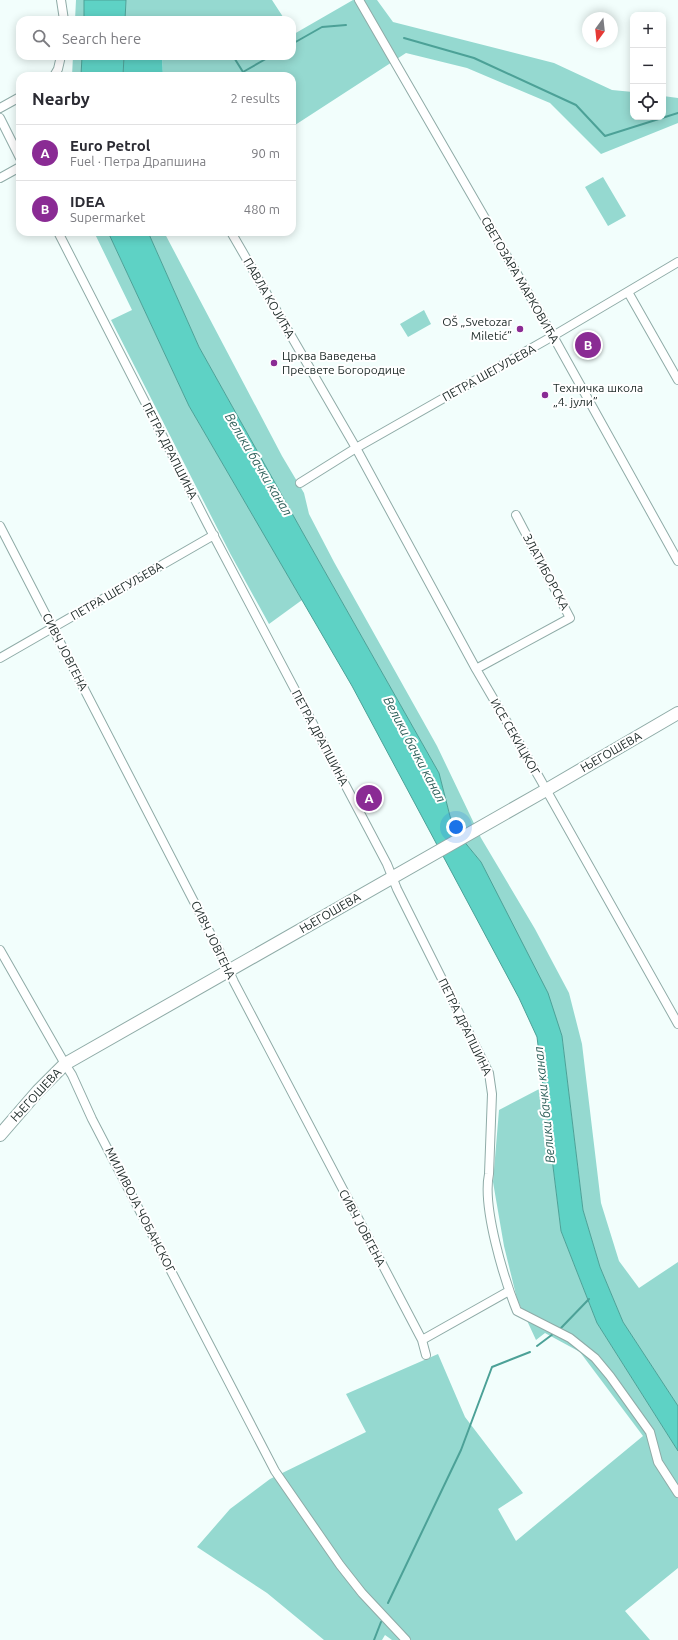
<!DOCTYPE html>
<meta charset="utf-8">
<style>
:root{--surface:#fff;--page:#f2f2f3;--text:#2b2b33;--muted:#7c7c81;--line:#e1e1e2;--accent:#8a2b94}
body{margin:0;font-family:Ubuntu,sans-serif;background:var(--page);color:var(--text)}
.controls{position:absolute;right:12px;top:12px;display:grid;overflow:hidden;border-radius:8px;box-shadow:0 2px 10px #0003}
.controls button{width:36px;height:36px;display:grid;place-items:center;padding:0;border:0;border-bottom:1px solid var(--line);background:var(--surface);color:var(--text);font:20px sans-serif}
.compass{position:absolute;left:582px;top:12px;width:36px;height:36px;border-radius:50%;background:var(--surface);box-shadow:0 2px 10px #0003;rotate:195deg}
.you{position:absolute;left:456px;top:827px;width:14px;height:14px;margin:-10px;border:3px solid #fff;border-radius:50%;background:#1a73e8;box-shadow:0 0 0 6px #1a73e833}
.badge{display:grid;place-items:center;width:26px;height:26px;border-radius:50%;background:var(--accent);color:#fff;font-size:13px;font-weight:700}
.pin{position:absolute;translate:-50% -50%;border:2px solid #fff;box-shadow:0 1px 4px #0006}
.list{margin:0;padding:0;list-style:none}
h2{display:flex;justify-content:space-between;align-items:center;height:52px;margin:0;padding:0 16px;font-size:17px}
h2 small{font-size:13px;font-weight:400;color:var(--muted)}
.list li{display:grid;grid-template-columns:26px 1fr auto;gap:12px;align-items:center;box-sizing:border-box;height:56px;padding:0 16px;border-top:1px solid var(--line)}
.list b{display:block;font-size:15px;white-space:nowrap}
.list p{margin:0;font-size:13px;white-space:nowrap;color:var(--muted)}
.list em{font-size:13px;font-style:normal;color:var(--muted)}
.icon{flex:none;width:22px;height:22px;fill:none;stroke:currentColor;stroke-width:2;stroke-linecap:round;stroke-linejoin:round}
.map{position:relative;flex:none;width:678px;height:1640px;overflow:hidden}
.search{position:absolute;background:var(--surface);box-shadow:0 2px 10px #0003;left:16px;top:16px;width:280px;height:44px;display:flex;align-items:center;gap:10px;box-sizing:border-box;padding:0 14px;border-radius:12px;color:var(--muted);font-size:15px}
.panel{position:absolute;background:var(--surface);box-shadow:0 2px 10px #0003;left:16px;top:72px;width:280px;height:164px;border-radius:12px}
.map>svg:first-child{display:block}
.green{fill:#95d9d0}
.forest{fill:#5bcfc3}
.water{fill:#5ed2c5;stroke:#4ca197}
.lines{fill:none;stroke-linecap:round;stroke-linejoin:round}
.stream{stroke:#4ca197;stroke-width:2}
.street-casing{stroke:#8faba7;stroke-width:10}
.secondary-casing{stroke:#8faba7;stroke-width:14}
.street{stroke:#fff;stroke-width:8}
.secondary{stroke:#fff;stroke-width:12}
.poi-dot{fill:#8a2b94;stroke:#fff;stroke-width:1.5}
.labels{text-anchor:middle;stroke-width:4;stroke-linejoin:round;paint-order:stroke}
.street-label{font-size:12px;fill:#232f2d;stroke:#fff}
.poi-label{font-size:12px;fill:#232f2d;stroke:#fff;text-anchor:start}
.water-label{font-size:13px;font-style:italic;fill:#2e605a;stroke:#fff}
</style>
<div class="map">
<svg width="678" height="1640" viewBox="0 0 678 1640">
<rect width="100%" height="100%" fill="#f2fefc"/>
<path class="green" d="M76,0H84V20H75Z
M126,0H272L285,20H125Z
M353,0H377L393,22L554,63L612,90L633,92V117H663V96L678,98V123L601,154L550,103L467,68L406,53L292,127V76H163L162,56H292V31L294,34Z
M73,56H82L81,76H72Z
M603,177L626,216L608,226L585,187Z
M94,232H108L189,406L302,600L269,624L231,555L111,320L132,310Z
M148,232H164L282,456L304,493L309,514L334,562L437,746L481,838L535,929L569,993L582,1044L601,1203L619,1261L639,1288L678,1262V1406L623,1322L600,1267L583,1210L562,1036L481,862L453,828L439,773L303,533L199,347Z
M424,310L431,324L408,337L400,324Z
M543,1087L561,1231L597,1323L678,1451V1568L625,1611L650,1640H392L385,1635L382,1640H324L267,1593L197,1547L230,1509L270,1479L366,1432L346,1394L438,1354L465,1417L523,1493L498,1509L516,1541L643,1436L580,1352L545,1333L536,1340L517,1299L504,1246L493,1182L499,1110Z"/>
<path class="forest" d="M124,56H162L163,76H123Z"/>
<path class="water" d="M84,0H126L125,20H84Z
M82,56H124L123,76H81Z
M108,232H148L199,347L303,533L439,773L453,828L481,862L548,993L562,1036L583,1210L600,1267L623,1322L678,1406V1451L597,1323L561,1231L537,1037L519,998L352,686L189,406Z"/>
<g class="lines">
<path class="stream" d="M129,18L157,20
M404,38L474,58L576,105L605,136L678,113
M292,44L322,27L346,25
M233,56L243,72L271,56
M561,1328L589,1299
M537,1346L553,1334
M388,1603L461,1450L492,1367L530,1352
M374,1640L381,1622"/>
<g class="street-casing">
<path id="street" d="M61,0L64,20
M359,0L553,336L678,561
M54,76L58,69L61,56
M0,108L20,97
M0,118L20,158
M0,178L20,167
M58,232L208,525L387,864L397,889L489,1073L492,1094L489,1174C482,1207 504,1279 517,1311L570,1338L595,1358L610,1376L650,1432L658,1462L678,1493
M231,232L356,448L476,669L539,777L678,1024
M628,292L678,380
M300,483L356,448L553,336L678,262
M0,526L223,958L234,982L422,1340L426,1355
M0,658L214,535
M476,669L570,618L516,515
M0,950L65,1064L72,1075L92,1119L275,1471L340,1565L362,1593L406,1640
M422,1340L509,1291"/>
</g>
<g class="secondary-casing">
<path id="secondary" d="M0,1135L38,1091L65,1064L546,790L678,713"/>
</g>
<use href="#street" class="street"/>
<use href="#secondary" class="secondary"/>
</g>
<g class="poi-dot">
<circle cx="520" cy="329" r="4"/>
<circle cx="274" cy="363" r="4"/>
<circle cx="545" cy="395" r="4"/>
</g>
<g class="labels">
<g class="street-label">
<text transform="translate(520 280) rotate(60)" y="4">СВЕТОЗАРА МАРКОВИЋА</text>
<text transform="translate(269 298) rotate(60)" y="4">ПАВЛА КОЈИЋА</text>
<text transform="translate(489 373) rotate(-29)" y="4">ПЕТРА ШЕГУЉЕВА</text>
<text transform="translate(170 451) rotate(63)" y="4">ПЕТРА ДРАПШИНА</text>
<text transform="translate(546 572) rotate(62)" y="4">ЗЛАТИБОРСКА</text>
<text transform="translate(117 591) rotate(-30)" y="4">ПЕТРА ШЕГУЉЕВА</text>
<text transform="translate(65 652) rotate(63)" y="4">СИВЧ ЈОВГЕНА</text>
<text transform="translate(515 737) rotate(60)" y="4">ИСЕ СЕКИЦКОГ</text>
<text transform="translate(320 738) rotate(62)" y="4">ПЕТРА ДРАПШИНА</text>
<text transform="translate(611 752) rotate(-30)" y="4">ЊЕГОШЕВА</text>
<text transform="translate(330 913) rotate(-30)" y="4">ЊЕГОШЕВА</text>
<text transform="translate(213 940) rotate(64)" y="4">СИВЧ ЈОВГЕНА</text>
<text transform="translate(465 1027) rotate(64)" y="4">ПЕТРА ДРАПШИНА</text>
<text transform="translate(36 1095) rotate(-47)" y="4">ЊЕГОШЕВА</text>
<text transform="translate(140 1210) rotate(63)" y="4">МИЛИВОЈА ЧОБАНСКОГ</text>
<text transform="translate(362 1228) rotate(62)" y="4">СИВЧ ЈОВГЕНА</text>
</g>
<g class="poi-label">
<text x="512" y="326" text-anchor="end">OŠ „Svetozar<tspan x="512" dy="14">Miletić”</tspan></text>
<text x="282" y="360">Црква Ваведења<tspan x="282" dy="14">Пресвете Богородице</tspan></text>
<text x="553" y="392">Техничка школа<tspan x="553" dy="14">„4. јули”</tspan></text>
</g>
<g class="water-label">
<text transform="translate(259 464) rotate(59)" y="5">Велики бачки канал</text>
<text transform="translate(415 749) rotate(62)" y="5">Велики бачки канал</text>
<text transform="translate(544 1105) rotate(-96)" y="5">Велики бачки канал</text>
</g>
</g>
</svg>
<div class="controls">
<button>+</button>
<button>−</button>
<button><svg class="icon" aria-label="locate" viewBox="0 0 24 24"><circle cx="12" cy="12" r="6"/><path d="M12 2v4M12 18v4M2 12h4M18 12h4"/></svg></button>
</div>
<svg class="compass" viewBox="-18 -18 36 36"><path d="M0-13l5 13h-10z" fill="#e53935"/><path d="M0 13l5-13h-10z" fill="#7c7c81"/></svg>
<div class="you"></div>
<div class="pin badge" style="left:369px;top:798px">A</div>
<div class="pin badge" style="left:588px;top:345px">B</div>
<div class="search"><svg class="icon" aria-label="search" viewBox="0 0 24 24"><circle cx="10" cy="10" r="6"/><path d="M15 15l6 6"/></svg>Search here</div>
<section class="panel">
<h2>Nearby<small>2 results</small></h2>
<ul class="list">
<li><span class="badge">A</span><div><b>Euro Petrol</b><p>Fuel · Петра Драпшина</p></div><em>90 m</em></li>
<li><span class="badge">B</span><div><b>IDEA</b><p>Supermarket</p></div><em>480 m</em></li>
</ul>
</section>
</div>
